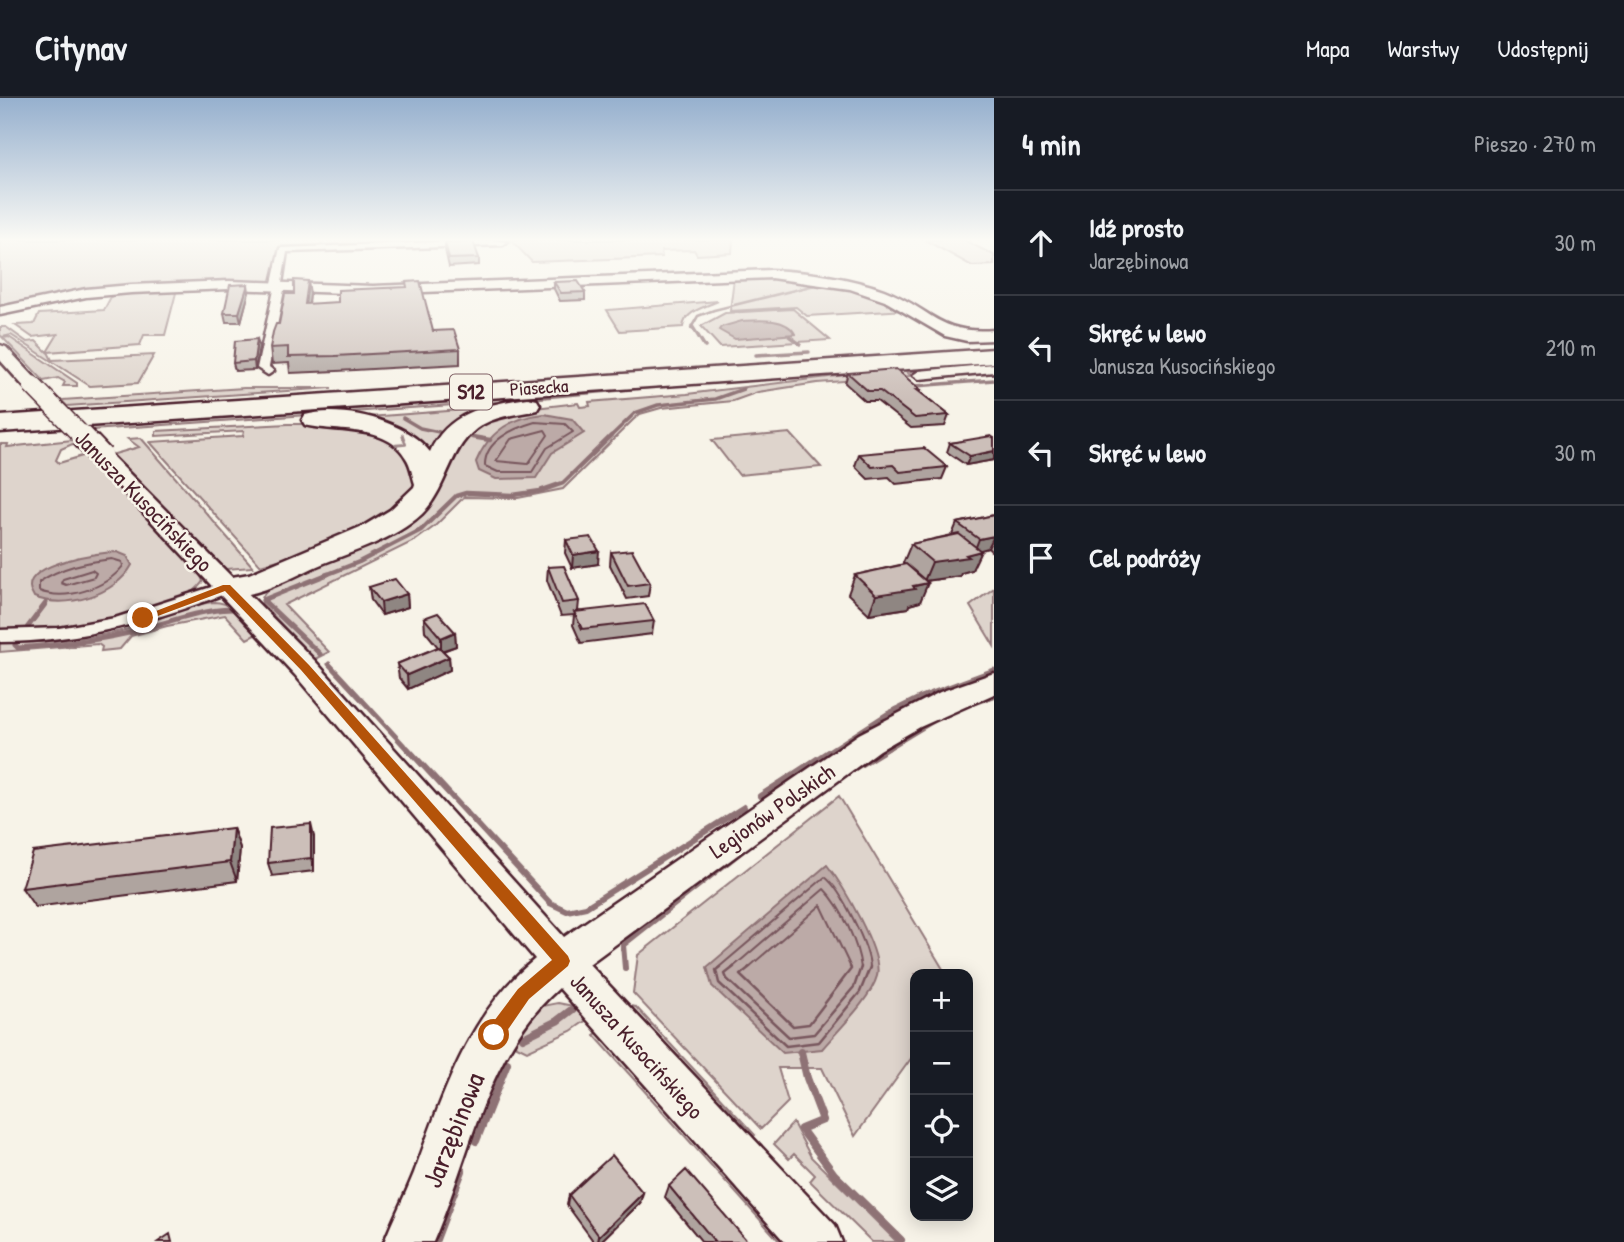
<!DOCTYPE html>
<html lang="pl">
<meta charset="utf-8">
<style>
:root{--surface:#171b24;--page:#20242c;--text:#f1f3f6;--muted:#9ea1a6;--line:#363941}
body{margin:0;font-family:"Patrick Hand",sans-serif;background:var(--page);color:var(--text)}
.controls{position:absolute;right:21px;bottom:21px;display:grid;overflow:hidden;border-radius:14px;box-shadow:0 4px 18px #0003}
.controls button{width:63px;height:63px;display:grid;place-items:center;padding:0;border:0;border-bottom:2px solid var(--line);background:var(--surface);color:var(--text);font:35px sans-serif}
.stop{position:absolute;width:21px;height:21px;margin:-16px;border:5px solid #b45309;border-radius:50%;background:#fff}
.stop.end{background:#b45309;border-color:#fff;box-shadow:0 2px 7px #0008}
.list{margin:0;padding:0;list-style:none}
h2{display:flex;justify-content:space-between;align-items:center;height:91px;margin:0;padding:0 28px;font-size:30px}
h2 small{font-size:23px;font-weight:400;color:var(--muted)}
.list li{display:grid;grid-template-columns:46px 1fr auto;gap:21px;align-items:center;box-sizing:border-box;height:105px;padding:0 28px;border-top:2px solid var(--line)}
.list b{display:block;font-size:26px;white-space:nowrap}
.list p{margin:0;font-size:23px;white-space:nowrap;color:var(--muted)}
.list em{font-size:23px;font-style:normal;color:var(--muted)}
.icon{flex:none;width:38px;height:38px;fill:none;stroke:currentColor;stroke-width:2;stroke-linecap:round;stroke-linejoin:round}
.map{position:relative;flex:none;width:994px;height:1144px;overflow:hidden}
header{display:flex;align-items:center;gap:42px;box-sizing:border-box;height:98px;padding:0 35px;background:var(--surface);border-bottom:2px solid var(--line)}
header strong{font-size:33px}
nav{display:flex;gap:38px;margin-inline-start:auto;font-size:24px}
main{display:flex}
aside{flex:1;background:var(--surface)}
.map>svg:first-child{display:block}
.green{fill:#ded4cc;stroke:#947a7c;stroke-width:2}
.water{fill:#bcaaa7;stroke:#8e7275;stroke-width:2}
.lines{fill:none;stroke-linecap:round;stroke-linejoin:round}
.shore-far1{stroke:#78575d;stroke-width:2}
.shore{stroke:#78575d;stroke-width:2.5}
.stream-far5{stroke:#8e7275;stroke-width:2.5}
.stream-far4{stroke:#8e7275;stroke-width:3.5}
.stream-far3{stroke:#8e7275;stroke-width:4.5}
.stream-far2{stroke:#8e7275;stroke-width:5}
.stream-far1{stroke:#8e7275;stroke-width:6}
.stream{stroke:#8e7275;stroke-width:8}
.street-casing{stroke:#4a1f2b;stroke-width:5}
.secondary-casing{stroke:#4a1f2b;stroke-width:5}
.highway-casing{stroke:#4a1f2b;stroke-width:5}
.street{fill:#f7f3e8;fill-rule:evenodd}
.secondary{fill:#f7f3e8;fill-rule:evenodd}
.highway{fill:#f7f3e8;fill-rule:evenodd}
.secondary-bridge-far1-casing{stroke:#4a1f2b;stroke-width:21;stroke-linecap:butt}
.secondary-bridge-casing{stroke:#4a1f2b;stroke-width:26;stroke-linecap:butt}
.secondary-bridge-far1{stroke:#f7f3e8;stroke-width:18}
.secondary-bridge{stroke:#f7f3e8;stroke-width:22}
.wall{fill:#afa49f;stroke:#4a1f2b;stroke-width:2}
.shaded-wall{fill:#8f8682;stroke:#4a1f2b;stroke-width:2}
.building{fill:#ccbfb9;stroke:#4a1f2b;stroke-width:2}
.oneway{stroke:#a0898a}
.route{fill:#b45309}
.labels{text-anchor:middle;stroke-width:5;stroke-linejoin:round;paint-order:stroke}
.far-street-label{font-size:19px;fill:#4a1f2b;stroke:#f7f3e8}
.shield{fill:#f7f3e8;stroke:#7e5f64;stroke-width:2}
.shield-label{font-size:21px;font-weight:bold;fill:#4a1f2b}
.street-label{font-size:23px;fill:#4a1f2b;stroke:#f7f3e8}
.near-street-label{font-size:28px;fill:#4a1f2b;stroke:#f7f3e8}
</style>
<header>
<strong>Citynav</strong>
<nav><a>Mapa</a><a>Warstwy</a><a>Udostępnij</a></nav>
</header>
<main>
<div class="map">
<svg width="994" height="1144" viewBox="0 0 994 1144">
<rect width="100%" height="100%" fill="#f7f3e8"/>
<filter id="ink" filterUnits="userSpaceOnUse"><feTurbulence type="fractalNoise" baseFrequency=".0143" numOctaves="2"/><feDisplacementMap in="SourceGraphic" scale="14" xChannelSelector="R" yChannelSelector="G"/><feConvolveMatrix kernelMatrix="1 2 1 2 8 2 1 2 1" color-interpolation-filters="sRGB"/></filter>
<g filter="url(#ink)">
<path class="green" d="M0,142H733L732,155L697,157L694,152L661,153L662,159L532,164L512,143L280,151L273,184L122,189L6,209L0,208Z
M925,142H964L994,157V167L972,168Z
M763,178C813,182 861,190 907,212L807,218L796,209L730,213L734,180Z
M177,191L165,237H144L140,247L48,254L52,262L154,257L138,285L90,288L11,237L2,239L0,237V229H6L27,244L36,243L47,254L58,236L32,239L15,227L34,226L39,216L104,212L113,195Z
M718,203C705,209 685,213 683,229L620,233L607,212Z
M793,211L830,242L720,249L701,228L725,215Z
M9,239L77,285V288H63L65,284L58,280L44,283L3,240Z
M994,265V268L907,274L911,278L817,285L758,294L733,303L661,310L640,316L633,322L563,391L518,400L464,399L435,428L416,442L284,507L329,554L315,561L262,506C260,495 270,491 278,485L429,407L441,389L452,355L482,324L526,311L578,305L580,309L590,308L589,304L687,296L870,274Z
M727,283L497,304L92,332L85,325Z
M244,290H332L67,308L61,302Z
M488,310L431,365L355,320Z
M288,326C325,326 371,324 401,349C409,355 413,370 417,379C402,428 305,455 260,467L150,344L243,338L244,333L156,338V333Z
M790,335L821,369L739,377L712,342Z
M141,340L253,469L226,471L111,357L139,349L128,341Z
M72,342L75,345L61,351L56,362L59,365L86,357L200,476L203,483C181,520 42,534 0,531V346H8L7,349Z
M994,490V548L970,508Z
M214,504C234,504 245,523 257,536L247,541L225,517L167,528L131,538L120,551L101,553L102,549L98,546L0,554V545C46,545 92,542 136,529C162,521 187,506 214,504Z
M839,698L946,876H915V955L855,1038L822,970H778L788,1004L761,1031L633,895L638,857Z
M558,905L573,908L591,919L571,933L527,953L515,947L514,939L538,909Z
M631,908L636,909L755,1037L749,1043L624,913Z
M602,932L794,1144H780L594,937Z
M793,1025L811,1059L897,1144H872L810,1083L815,1077L794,1056L789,1061L774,1046Z"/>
<path class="water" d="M742,223C758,222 787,219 795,236L735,241L719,232L721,229Z
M544,316L572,321L584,335L552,355L536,380L496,381L479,373L476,364C489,333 512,319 544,316Z
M117,454L127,458L132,467C116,497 65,512 34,499C33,496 30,493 30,489C29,465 100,454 117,454Z
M827,767C842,786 883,854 877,878C871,901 837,933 822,951L783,955L712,888L707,869Z"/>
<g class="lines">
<path class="shore-far1" d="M535,324L565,326L573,334L547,350L532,374H498L485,368C484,343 514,330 535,324Z
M545,332L548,337L528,366L496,363L511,341Z
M112,461L122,464L123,468C105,491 66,503 39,493V484C61,469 86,464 112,461Z
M92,472L96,475L94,479L66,487L61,485L63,481Z
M718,870L825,779C841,791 870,850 870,870
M732,870L824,791C842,809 858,846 861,870
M748,870L821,807L851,870"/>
<path class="shore" d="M720,869L716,872L719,885L786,948L819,944L860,894L870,869
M734,869L725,876L727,881L789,939L814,936L854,889L861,869
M750,869L740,877L793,928L809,926L851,871L850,869"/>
<path class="stream-far5" d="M691,230L698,218L714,212L823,185"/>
<path class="stream-far4" d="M692,228L705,249
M789,238L800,246
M756,257L809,254
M957,277L994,275
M915,288L994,282
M403,320L420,330L439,334
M472,339L478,340
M609,340L635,315L658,307L715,301L743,291"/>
<path class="stream-far3" d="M472,339L490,342
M323,478L359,464L421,432L456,398L466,395L513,397L540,393L563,385L611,338"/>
<path class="stream-far2" d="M27,530L46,505
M15,547L18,550C58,547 98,543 137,533C169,524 198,512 232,511
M320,556L263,502L328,476
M329,566L408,652
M974,605L994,598
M831,652L887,616L921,599L994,572
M885,652L933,623"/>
<path class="stream-far1" d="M407,650L550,805L567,813L586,809L744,709
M855,670L888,650
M760,698L834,650
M625,870L623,847L742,753"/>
<path class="stream" d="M523,940L557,923L574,910
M801,954L807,980L823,1022L801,1031L834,1076L901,1142
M476,1043L507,965
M435,1144L462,1073"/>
<g class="street-casing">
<path id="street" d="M491,142L507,144L503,147L287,154L282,185L284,192L269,269L274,273L268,277L257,270L274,192L272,185L280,150Z
M994,266V274L919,281L913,277L919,273Z
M227,484L233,485L236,489L233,493C157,522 82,544 0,544V532L59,530L115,520Z"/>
</g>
<g class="secondary-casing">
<path id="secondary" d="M771,172C809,174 848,179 884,192C931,210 937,237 994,232V242L967,243L945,238L885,203L850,191L771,180L373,196L229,191L131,195L86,199L0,217V209L86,191L131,187L229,183L373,188Z
M0,247L6,249L38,283L41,287L38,291H26L0,262Z
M102,353L109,355L315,563L564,839L859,636L940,594L994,575V596L920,629L880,652L589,866L835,1127L842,1144H785L559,890C485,955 471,1058 433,1144H384C393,1121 405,1098 414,1075C443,997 468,915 535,861L295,577L95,363L92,359L95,355Z"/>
</g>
<g class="highway-casing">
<path id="highway" d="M994,251V265L0,334V318Z
M528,300L537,302L540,307L537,312C521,316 505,317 490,323C449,340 451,387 422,416C394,442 356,452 322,466C288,480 253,505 215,496L211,489L215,482L249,476L365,427L390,412L414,389L415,386C412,377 411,367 406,360C387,326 336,335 305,327L302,322L305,317C343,307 406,323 430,354C447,314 489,306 528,300Z"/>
</g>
<use href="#street" class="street"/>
<use href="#secondary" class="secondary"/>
<use href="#highway" class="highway"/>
<g class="secondary-bridge-far1-casing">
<path id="secondary-bridge-far1" d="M32,287L84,340"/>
</g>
<g class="secondary-bridge-casing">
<path id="secondary-bridge" d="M82,338L102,359"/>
</g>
<use href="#secondary-bridge-far1" class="secondary-bridge-far1"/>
<use href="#secondary-bridge" class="secondary-bridge"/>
</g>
<path class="wall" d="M445,144L479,160V167L449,169L445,152Z
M554,184L585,194V202L560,203L554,191Z
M249,194L241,224H226L224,215Z
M310,196L309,206L433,233L460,251V266L337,273L290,275L289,265L272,266L270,250L279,226Z
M257,241L259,249L255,272L235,273L233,265Z
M848,275L921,292L920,294L949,317L945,328L911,330L877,303H865L845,285Z
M994,340V362L966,367L947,354L950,345Z
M859,356L947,369L942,381L896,386L889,379L868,381L855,368Z
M994,417V452L991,453L988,450L979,452L972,472L961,475L960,478L926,483L920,504L909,507L908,510L869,516L848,496L855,477L904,466L903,465L911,446L952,437L957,425Z
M566,442L598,466L572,470L565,455Z
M611,454L650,485L648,498L627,501L610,467Z
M548,469L579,503L578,513L654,523L652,536L581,545L573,527L574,517L561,518L547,482Z
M369,489L407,496L408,509L382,517L371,502Z
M424,520L455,534L456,548L443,553L449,559L450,572L408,591L399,580L397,566L438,549L425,533Z
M233,730L240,750L237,783L35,809L22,790Z
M314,739V773L272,778L268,765Z
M669,1088L748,1144H702L665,1099Z
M569,1097L640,1105L600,1144H594L567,1107Z"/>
<path class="shaded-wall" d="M308,183L310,196L307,220L305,206Z
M248,186L249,194L241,224L239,215Z
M257,241L259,249L255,272L254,263Z
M994,353V362L966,367L970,358Z
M994,438L988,450L974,454L979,441Z
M599,453L598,466L572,470L573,457Z
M981,453L972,472L961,475L960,478L924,483L932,464Z
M928,485L920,504L909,507L908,510L869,516L876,497Z
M407,496L408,509L382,517L381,504Z
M455,534L456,548L441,553V540Z
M449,559L450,572L408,591L407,577Z
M311,726L314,739V773L311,760Z
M233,730L240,750L237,783L230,764Z
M643,1095L640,1105L600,1144H598L599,1138Z"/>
<path class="building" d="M473,143L479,160L449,161L445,144Z
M294,182L308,183L305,206L338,204V192L407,189L406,184L420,183L433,233L454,232L460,251L335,258L288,259V249L270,250L273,234L276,226H279L285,196H294Z
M578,183L585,194L561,195L554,184Z
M248,186L239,215H224L230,187Z
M257,241L254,263L233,265L235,243Z
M896,271L921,292H917L949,317L915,320L880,293H868L848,275Z
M991,338L994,340V353L970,358L950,345Z
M924,350L947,369L900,374L893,367L872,369L859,356Z
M994,417V438L979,441L957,425Z
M959,436L981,453L966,457L969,459L932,464L911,446Z
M591,439L599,453L573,457L566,442Z
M632,452L650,485L628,488L611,454Z
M906,466L928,485L913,488L915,491L876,497L855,477Z
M564,468L579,503L562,505L548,469Z
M395,481L407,496L381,504L369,489Z
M645,506L654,523L582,531L574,514Z
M438,515L455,534L441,540L424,520Z
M439,549L449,559L407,577L397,566Z
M311,726V760L268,765L270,730Z
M233,730L230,764L22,790L33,754Z
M612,1057L643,1095L599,1138L569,1097Z
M686,1072L748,1144H715L669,1088Z
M170,1136L172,1144H158Z"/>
<defs><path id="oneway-chevron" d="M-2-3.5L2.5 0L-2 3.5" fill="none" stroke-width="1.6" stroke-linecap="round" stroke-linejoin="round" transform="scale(1.75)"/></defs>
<use class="oneway" href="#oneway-chevron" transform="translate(402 344) rotate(33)"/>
</g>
<linearGradient id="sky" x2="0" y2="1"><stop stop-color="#96b0ce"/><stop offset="0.47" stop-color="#fbfaf5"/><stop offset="1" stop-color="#fbfaf5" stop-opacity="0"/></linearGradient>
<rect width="994" height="302" fill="url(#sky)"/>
<path class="route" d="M223,487H230L309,567L568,858L570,863L568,868L529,901L500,943L494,945L488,943L485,937L488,931L518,891L552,862L301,572L225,493L147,522L138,520Z"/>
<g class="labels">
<g class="far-street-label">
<text transform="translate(539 289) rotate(-4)" y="7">Piasecka</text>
</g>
<rect class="shield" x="450" y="276.5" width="42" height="35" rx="5"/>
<g class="shield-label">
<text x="471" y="301">S12</text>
</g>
<g class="street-label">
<text transform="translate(144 403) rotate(46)" y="8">Janusza Kusocińskiego</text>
<text transform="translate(772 713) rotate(-35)" y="8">Legionów Polskich</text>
<text transform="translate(637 948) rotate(48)" y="8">Janusza Kusocińskiego</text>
</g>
<g class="near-street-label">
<text transform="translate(453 1032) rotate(-68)" y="10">Jarzębinowa</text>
</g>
</g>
</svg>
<div class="controls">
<button>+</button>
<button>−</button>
<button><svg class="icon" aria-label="locate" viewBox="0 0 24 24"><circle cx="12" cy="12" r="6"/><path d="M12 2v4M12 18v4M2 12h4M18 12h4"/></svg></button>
<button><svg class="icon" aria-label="layers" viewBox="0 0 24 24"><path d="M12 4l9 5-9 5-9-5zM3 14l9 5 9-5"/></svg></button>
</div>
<div class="stop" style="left:494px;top:937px"></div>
<div class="stop end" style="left:143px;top:520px"></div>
</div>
<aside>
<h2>4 min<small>Pieszo · 270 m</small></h2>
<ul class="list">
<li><svg class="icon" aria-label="ahead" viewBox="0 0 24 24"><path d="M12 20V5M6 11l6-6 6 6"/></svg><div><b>Idź prosto</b><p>Jarzębinowa</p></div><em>30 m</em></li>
<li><svg class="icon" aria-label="left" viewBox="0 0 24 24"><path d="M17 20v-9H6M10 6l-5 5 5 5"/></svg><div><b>Skręć w lewo</b><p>Janusza Kusocińskiego</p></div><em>210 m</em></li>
<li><svg class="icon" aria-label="left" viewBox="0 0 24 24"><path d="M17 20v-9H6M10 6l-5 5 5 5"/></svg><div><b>Skręć w lewo</b></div><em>30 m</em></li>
<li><svg class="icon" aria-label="arrive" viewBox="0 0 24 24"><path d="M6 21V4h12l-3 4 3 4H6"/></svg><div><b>Cel podróży</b></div></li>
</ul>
</aside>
</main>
